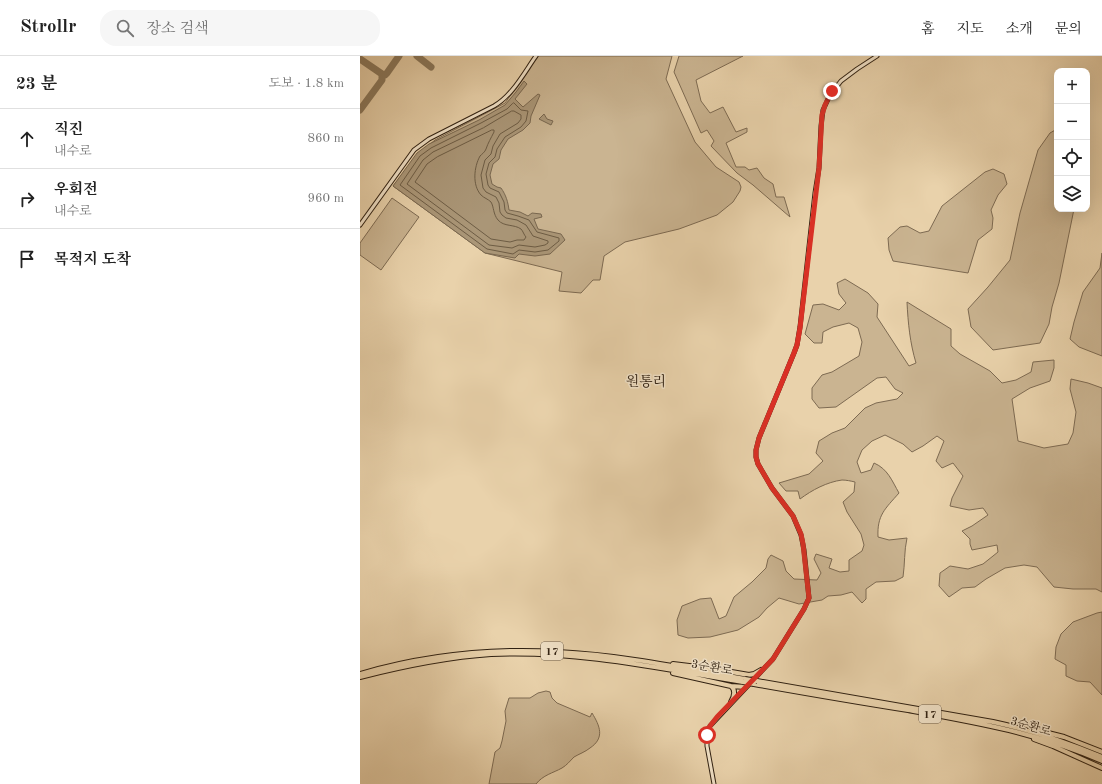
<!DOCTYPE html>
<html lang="ko">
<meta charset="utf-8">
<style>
:root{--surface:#fff;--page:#f6f6f6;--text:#222;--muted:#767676;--line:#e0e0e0}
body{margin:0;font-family:"Old Standard TT","Noto Serif KR",serif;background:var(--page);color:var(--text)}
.controls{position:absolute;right:12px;top:12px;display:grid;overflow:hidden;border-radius:8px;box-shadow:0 4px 16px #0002}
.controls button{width:36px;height:36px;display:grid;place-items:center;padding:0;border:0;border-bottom:1px solid var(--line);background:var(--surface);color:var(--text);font:20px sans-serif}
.stop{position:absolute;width:12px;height:12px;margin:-9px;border:3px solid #d93025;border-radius:50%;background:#fff}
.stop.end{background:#d93025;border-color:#fff;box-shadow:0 1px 4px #0008}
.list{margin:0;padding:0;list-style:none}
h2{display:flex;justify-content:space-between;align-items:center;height:52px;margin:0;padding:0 16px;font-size:17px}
h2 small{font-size:13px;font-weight:400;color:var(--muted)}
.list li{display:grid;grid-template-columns:26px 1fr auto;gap:12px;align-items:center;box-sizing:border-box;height:60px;padding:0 16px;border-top:1px solid var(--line)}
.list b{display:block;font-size:15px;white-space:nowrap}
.list p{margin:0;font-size:13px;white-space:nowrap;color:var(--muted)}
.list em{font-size:13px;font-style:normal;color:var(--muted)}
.icon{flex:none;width:22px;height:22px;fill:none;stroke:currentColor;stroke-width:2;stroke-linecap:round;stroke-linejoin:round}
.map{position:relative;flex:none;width:742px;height:728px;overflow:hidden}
header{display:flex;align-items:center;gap:24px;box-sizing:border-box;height:56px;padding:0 20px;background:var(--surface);border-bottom:1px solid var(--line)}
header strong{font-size:19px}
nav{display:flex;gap:22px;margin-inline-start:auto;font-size:14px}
.search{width:280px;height:36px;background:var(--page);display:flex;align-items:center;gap:10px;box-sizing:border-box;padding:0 14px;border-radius:16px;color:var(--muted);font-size:15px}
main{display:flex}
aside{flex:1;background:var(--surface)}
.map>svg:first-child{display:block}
.green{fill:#cab491;stroke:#7d6a52}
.water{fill:#aa9677;stroke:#79674f}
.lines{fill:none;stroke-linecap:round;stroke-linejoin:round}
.shore{stroke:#6d5c44;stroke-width:1}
.taxiway{stroke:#8c7a5e;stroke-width:7}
.secondary-casing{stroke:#302112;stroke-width:5}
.highway-casing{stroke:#302112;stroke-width:6}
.secondary{stroke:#f1e2c8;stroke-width:3}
.highway{stroke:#e9d2ab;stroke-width:4}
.highway-bridge-casing{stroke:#302112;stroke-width:6;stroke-linecap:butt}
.highway-bridge{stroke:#e9d2ab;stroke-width:4}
.route{stroke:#d93025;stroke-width:5}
.labels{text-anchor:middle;stroke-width:3;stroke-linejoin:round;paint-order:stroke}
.shield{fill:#f1e2c8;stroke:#6a5b49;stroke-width:1}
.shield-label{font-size:11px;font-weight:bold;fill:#302112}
.street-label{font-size:12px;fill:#302112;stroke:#f1e2c8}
.quarter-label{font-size:14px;fill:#302112;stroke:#f1e2c8}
</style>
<header>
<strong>Strollr</strong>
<div class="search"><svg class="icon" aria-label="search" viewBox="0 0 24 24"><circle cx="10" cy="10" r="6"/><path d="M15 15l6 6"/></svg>장소 검색</div>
<nav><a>홈</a><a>지도</a><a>소개</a><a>문의</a></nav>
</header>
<main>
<aside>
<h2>23 분<small>도보 · 1.8 km</small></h2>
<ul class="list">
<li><svg class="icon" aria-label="ahead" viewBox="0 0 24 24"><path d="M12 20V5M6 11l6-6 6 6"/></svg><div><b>직진</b><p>내수로</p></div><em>860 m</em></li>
<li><svg class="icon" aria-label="right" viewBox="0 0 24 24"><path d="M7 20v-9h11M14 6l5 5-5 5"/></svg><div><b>우회전</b><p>내수로</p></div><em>960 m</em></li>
<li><svg class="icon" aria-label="arrive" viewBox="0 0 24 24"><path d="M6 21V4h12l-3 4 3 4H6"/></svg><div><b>목적지 도착</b></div></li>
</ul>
</aside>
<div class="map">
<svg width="742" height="728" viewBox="0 0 742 728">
<rect width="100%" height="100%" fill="#e9d2ab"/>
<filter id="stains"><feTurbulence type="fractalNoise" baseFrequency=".005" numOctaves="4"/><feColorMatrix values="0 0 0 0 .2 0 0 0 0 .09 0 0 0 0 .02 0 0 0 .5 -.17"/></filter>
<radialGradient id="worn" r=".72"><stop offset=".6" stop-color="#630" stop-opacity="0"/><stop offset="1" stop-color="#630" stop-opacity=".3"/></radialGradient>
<path class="green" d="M178,0H312L306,23L335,86L356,111L379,126L381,131L380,135L373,146L357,159L319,173L265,186L244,200L240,224H233L221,237L199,235L202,216L125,197L33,130L62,95L75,84L145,47Z
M319,0H383L336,24L341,45L350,57L363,51L376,76L387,72V76L366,87L376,111H385L389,114L397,112L404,122L413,128L416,141H424L430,161L393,129L377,117L351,90L354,85L347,74L341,77L314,16Z
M697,73V153H714L699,227L692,251L689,268L680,287L633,294L611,271L608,253L628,231L650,204L660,157L678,94L690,77Z
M633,113L644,118L647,128L638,139L631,154L633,162L632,173L618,184L608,217L533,205L529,194L528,182L540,171L547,170L560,177L569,175L582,150L625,116Z
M32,142L59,161L21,214L0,199V187Z
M742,197V300L719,291L710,283L714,266L723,236L740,212Z
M485,223L508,237L518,248L517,261L549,310L556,307C550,287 548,267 547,246L591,273V290L600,298L630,315L642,327L656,324L671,316L673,306L694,304V312L690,325L670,332L652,343L658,385L684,392L708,388L713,377L716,356L710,333L711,323L728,327L742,332V536L736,533H713L694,531L677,511L664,509L645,512L626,523L615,531L602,532L589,541L579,530L580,517L590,510L608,513L623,508L638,496L637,489L612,494L610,488V483L602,475L612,470L628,459L623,452L609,454L590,450L592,442L603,420L593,407L582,412L576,405L584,385L577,380L563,390L552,396L543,388L525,379L512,385L502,394L497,406L501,417L511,414L514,407C528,413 532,425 539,437C525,453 517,459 518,481L529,484L547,482C544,495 545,508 543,521L535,525L516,526L506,533V543L502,547L492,536L481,539L468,540L462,544L439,548L419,542L407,552L399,561L378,574L350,581L328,582L318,579L317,564L322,550L340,543L351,542L359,563L366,560L374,541L392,526L406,512L408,503L411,499L423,505L426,515L434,523L457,524L461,517L454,503L456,498L472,503L469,512L480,516L489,515V504L502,495L504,489L501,478L487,456L483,446L494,436L495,426C491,425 486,424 482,424C467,426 452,434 440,443L438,435H426L419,427L449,418L463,405L456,397L459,385L472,377L485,372L505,352L516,347L537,343L543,337L535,333L526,321L517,322L476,351L459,352L452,343V332L462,319L472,316L499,300L502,286L498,272L489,267L473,271L463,276L462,287H454L445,278L453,249L463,248L479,254L486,247L479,238L477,227Z
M742,556V639L730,626L717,625L706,620V609L695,603L696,591L701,578L713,566L737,557Z
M186,635L190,636L192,642L197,647L230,661L232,657C240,670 245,682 230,692C225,696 219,698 214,701C210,705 207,709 202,712C193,717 183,719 176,728H129L135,696L140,692L142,685L146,665L145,655L149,642H170L178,637Z"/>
<path class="water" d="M164,25L167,28L155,43L163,51L178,38L180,39L171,60L170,67L163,74L148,83L141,94L139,103L133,108L130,119L132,128L137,131L141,132C146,139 148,146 149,154L160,156L168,160L172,157L181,158L182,161L174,163L178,173L201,178L205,184L190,198L175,200L159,198L155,202L125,197L33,130L57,97L69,88L119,64L145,49L156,36Z
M184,58L187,63L193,65L191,69L179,63Z"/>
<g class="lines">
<path class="shore" d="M154,47L161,54L168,55L166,65L161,71L145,81L137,93L135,101L129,107L126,118L128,129L130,132L139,136L144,146L145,154L147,157L158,160L169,164L177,176L199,182V185L188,194L175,196L159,194L153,198L127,193L40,129L60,100L71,92L121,67L147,53L152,48Z
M152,55H154L161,59V63L158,67L140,78L133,90L131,98L125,104L121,119L123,132L126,136L136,141L139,147L140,156L142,159L146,162L157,164L166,169L173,180L188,185V187L185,189L175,191L159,189L152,192L129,189L47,128L63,104L73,96L123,72Z
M132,74H134V76C131,82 128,87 126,93C125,96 122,98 120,100C114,111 112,129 121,139C124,142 128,143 131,146C134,151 133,158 138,164C144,171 154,168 161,173C163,175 164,179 166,181L164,184H157L150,186L131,183L55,126L67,108L77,101Z"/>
<path class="taxiway" d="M57,0L71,11
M0,3L22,18V24L0,54
M22,18L25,19L27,17L39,0"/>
<g class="secondary-casing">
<path id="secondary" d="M0,169L54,94L69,83L134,50C152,40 164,17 176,0
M354,728L347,690V679L350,670L413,603L444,553L449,542L444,494L441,479L433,460L412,432L398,408L396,401V394L399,382L434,297L437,289L440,271L455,137L459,112L461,70L463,54L470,39L481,25L497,13L517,0"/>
</g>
<g class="highway-casing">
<path id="highway" d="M313,608L354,613L389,619L394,618L401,614
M313,617L371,630L385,631
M0,618C65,599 131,592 198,596C261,599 323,612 385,623
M0,621C43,610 87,601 131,598C216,594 299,612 383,626
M397,625L633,666C670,674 707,686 742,701
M394,628C445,637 497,646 548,654C615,666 679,677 742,705
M371,630C376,634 374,641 371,646
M672,673L704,681L742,696
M674,683L693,690L742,712"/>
</g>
<use href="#secondary" class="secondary"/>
<use href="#highway" class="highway"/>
<g class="highway-bridge-casing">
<path id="highway-bridge" d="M385,623L397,625
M383,626L394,628"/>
</g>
<use href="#highway-bridge" class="highway-bridge"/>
</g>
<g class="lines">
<path class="route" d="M347,679L350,670L357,661L413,603L444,553L449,542L443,488L441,478L433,460L412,432L398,408L396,401V394L399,382L434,297L437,289L440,272L456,137L459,112L462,59L465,49L472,35"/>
</g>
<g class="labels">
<g class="shield">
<rect x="181" y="586" width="22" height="18" rx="3"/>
<rect x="559" y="649" width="22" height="18" rx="3"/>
</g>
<g class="shield-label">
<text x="192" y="599">17</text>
<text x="570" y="662">17</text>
</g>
<g class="street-label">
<text transform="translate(352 611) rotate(10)" y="4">3순환로</text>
<text transform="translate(671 670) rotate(16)" y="4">3순환로</text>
</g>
<g class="quarter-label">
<text x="286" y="330">원통리</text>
</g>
</g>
<rect width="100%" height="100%" filter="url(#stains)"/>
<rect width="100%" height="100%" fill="url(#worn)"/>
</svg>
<div class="controls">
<button>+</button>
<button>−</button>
<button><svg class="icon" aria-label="locate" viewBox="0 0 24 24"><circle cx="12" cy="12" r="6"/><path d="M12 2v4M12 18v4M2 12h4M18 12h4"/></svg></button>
<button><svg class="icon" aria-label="layers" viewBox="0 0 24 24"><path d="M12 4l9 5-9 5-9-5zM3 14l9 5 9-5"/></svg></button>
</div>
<div class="stop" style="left:347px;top:679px"></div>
<div class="stop end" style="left:472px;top:35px"></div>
</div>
</main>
